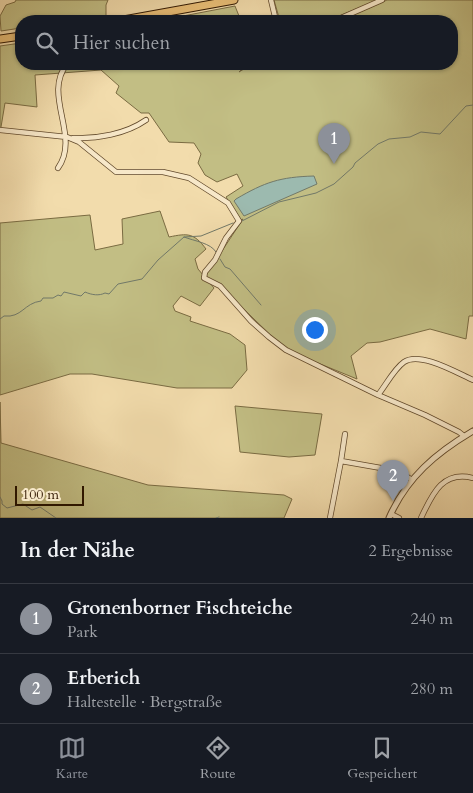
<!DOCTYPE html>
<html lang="de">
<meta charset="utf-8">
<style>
:root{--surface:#171b24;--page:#242831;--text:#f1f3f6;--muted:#9ea1a6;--line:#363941;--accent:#8c9099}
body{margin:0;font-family:Cardo,serif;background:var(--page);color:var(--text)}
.scale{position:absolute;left:15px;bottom:12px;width:69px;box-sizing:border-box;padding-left:5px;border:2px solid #311800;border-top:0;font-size:14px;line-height:18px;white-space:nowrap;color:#311800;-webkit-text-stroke:4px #f7e8c9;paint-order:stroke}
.you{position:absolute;left:314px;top:329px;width:18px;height:18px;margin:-12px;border:4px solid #fff;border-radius:50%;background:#1a73e8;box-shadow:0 0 0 8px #1a73e833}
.badge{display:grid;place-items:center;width:32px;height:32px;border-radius:50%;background:var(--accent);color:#fff;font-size:16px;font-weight:700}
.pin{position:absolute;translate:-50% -41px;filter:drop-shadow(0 1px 2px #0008)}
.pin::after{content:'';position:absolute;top:26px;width:18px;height:15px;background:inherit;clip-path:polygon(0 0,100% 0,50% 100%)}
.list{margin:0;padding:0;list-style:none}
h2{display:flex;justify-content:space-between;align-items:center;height:65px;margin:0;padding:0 20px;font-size:21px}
h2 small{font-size:16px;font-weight:400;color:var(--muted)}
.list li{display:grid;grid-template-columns:32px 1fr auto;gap:15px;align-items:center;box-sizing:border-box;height:70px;padding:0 20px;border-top:1px solid var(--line)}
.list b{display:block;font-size:19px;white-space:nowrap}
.list p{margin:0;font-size:16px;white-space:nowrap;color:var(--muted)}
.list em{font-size:16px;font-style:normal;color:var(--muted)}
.icon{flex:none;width:28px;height:28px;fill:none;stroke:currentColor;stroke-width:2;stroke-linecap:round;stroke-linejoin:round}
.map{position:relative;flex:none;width:473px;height:518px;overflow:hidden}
.search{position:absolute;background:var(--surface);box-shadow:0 1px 4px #0004;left:15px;right:15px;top:15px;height:55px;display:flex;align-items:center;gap:12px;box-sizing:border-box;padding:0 18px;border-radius:20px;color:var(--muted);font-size:19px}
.sheet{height:205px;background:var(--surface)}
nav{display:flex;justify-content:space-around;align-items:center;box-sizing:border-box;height:70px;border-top:1px solid var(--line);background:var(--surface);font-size:14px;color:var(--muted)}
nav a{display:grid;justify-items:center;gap:2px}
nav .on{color:var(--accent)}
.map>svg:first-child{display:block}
.green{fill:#c2be84;stroke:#7a6b42}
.water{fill:#9cbaaf;stroke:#717969}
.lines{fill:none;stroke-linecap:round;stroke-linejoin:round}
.stream{stroke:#717969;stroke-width:1}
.minor-casing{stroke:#61492b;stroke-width:6}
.tertiary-casing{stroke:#61492b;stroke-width:7}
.primary-casing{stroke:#311800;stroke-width:9}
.minor{stroke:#f7e8c9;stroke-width:4.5}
.tertiary{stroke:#f7e8c9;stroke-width:5}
.primary{stroke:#e9be76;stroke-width:7}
</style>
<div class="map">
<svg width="473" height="518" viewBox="0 0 473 518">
<rect width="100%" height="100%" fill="#f2dcac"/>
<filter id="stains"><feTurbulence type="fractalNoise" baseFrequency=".004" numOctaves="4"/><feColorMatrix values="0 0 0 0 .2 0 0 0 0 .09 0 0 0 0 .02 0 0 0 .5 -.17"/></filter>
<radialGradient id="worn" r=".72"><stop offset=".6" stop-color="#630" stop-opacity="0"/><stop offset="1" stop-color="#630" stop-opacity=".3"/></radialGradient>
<path class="green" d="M16,0H108L106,5V17L71,21H21V28L1,31L0,16L6,5L15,2Z
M274,0H378L327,21H280Z
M387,0H473V316H469L466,339L430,329L380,342L367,343L351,356L357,379L286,350L223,289L206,279L205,272L216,260L243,219L241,220L226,197L243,186L237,174L217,182L205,175L198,163L201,154L194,143L169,142L149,113H141L116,93L119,86L101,70L35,75L37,107L5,103L0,133V46L21,43V64H247L239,72L252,64H452V21H339Z
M235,6L241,21H157Z
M160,211L169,237C188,233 194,233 206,249L195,259L198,269L214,288L200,306L181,296L173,306L175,311L191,317L190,321L230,334L245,345L247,370L232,388H177L92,374H70L0,395V223L90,215L95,250L123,244L122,219Z
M0,402L1,443L148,485L284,495L292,499L284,518H0Z
M235,406L322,414L315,455L289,457L240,452Z"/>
<path class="water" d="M314,176L317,184L244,216L234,201L236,199C265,182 280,177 314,176Z"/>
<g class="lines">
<path class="stream" d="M242,221L279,202L316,193L334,184L353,167L355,163L378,144L389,139L410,137L421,132L440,134L466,106L473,105
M184,237C194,241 211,243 216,252
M220,259L225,267L230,269L261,305
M0,319L4,316C22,318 24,303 41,301L43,298H53L58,295L61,296L64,292L81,296L85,292C92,295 99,296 105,293L109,294L118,284L142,279L158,260L184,237L201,236L233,223
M0,497L2,501V504L7,508L23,504L32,510L40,507L56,518
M216,518L219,517"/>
<g class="minor-casing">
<path id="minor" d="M271,0L276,21
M334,21L382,0
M0,130L67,137L79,142L116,172H163L189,178L228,203L239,221L226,238L215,260L205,272L204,278L220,286L251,321L269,337L286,350L378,395L425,415L459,432L464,436
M73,138C97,139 126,134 146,120
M58,168C81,136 42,95 67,64
M378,395C386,385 394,369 404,362C420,351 457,373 473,380
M345,434L341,461L398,471L412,480
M391,514L399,518
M330,518L341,461
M421,518C432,495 442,470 473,478"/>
</g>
<g class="tertiary-casing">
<path id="tertiary" d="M389,518C407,477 436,453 473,431"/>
</g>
<g class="primary-casing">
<path id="primary" d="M118,21L234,0
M0,39L21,36"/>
</g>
<use href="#minor" class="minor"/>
<use href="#tertiary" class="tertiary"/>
<use href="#primary" class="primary"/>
</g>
<rect width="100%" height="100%" filter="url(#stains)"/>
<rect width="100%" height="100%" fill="url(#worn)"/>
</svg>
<div class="scale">100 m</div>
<div class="you"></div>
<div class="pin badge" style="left:334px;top:164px">1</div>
<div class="pin badge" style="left:393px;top:501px">2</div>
<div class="search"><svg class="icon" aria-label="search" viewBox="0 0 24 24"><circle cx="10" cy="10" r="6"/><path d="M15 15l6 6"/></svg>Hier suchen</div>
</div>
<section class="sheet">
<h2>In der Nähe<small>2 Ergebnisse</small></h2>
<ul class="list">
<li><span class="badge">1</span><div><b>Gronenborner Fischteiche</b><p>Park</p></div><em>240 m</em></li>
<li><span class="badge">2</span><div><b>Erberich</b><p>Haltestelle · Bergstraße</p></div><em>280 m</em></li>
</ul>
</section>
<nav>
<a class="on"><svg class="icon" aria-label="map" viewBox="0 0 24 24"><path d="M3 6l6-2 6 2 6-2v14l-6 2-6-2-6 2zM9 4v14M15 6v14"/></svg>Karte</a>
<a><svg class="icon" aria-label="directions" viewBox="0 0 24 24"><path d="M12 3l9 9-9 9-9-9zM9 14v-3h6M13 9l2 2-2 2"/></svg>Route</a>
<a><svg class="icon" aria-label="saved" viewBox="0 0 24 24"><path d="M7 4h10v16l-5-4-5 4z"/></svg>Gespeichert</a>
</nav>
